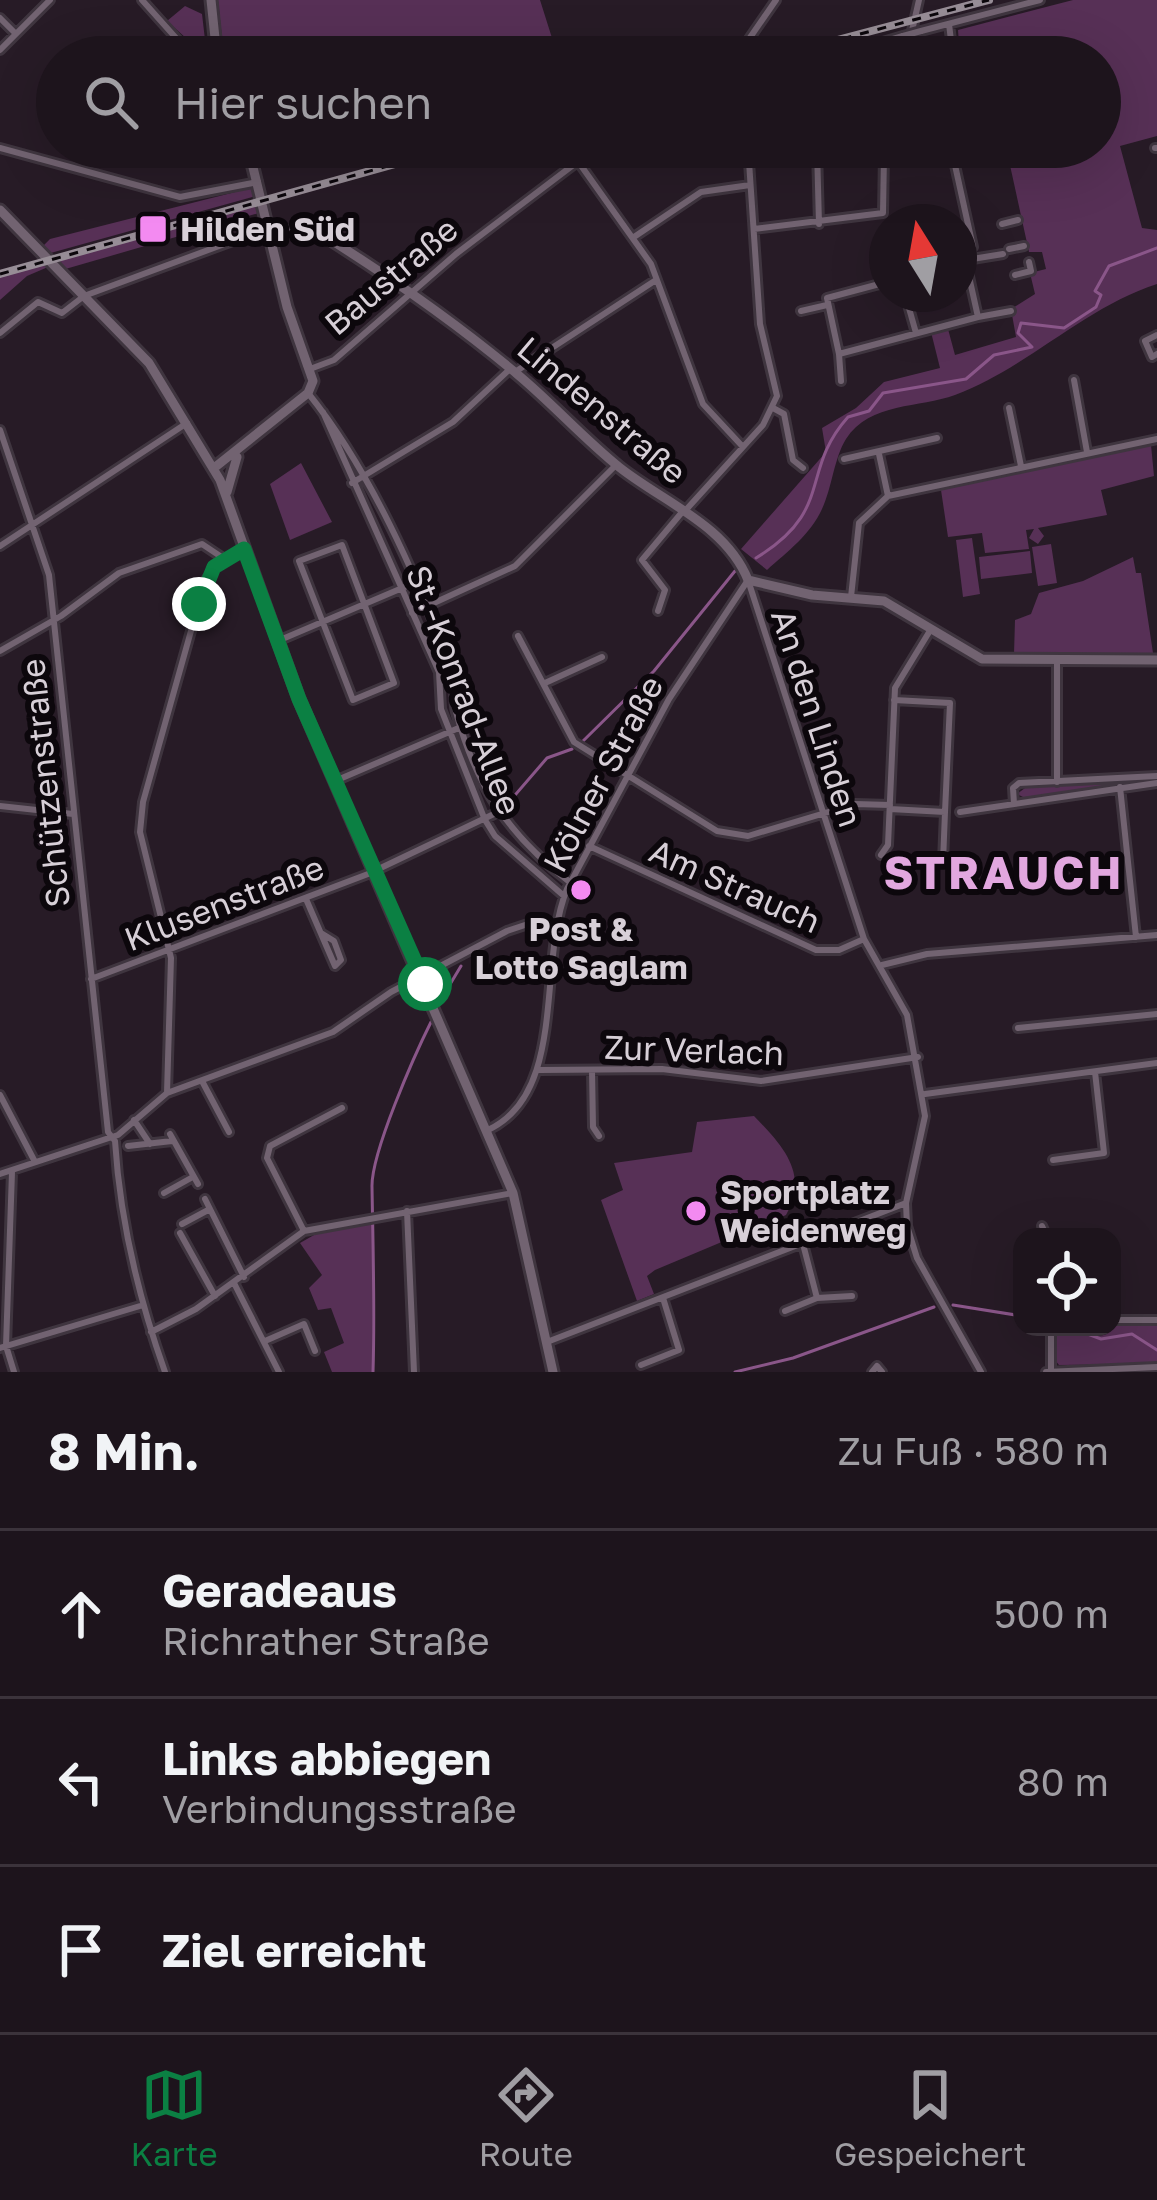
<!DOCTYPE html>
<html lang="de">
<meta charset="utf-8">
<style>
:root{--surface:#1d141c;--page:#2a2129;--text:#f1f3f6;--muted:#a09ea3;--line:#3b333b;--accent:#0b8043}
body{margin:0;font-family:"Golos Text",sans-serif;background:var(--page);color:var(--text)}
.controls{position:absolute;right:36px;bottom:36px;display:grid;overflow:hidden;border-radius:24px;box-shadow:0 12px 48px #0002}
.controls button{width:108px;height:108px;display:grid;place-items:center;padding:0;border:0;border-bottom:3px solid var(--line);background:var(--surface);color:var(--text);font:60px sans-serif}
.compass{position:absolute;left:869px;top:204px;width:108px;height:108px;border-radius:50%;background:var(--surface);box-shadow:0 12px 48px #0002;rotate:349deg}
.stop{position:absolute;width:36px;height:36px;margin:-27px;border:9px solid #0b8043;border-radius:50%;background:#fff}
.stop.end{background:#0b8043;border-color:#fff;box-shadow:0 3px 12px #0008}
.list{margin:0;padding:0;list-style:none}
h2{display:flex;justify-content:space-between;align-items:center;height:156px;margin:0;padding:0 48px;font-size:51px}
h2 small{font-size:39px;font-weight:400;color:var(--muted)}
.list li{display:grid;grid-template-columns:78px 1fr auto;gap:36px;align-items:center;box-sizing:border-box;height:168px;padding:0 48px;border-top:3px solid var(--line)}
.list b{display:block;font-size:45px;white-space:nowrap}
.list p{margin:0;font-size:39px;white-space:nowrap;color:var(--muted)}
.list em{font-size:39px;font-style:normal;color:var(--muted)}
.icon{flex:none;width:66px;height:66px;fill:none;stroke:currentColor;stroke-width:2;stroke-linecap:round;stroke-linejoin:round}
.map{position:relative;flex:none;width:1157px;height:1372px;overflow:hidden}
.search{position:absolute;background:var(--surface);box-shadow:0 12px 48px #0002;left:36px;right:36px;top:36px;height:132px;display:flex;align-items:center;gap:30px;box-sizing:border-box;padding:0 42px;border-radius:66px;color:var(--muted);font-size:45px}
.sheet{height:660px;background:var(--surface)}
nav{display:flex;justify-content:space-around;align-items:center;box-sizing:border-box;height:168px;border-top:3px solid var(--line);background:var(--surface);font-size:33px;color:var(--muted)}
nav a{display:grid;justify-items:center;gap:6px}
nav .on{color:var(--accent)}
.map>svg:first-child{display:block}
.green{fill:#573056}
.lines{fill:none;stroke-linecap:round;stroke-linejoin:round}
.stream{stroke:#8a5689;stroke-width:3}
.street-casing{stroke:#3f353f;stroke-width:12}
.secondary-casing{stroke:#3f353f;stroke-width:15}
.street{stroke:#726371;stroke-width:6}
.secondary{stroke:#726371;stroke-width:9}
.rail-casing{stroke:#978d96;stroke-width:8}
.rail{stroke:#0c070c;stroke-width:3;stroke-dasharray:9;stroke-linecap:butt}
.street-bridge-casing{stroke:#3f353f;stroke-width:12;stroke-linecap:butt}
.street-bridge{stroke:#726371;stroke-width:6}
.route{stroke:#0b8043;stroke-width:15}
.poi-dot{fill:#f38af1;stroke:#0c070c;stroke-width:4.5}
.labels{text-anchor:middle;stroke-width:12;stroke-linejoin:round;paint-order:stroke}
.poi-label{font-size:33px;font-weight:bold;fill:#d7cfd7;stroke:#0c070c;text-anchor:start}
.street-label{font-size:33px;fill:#d7cfd7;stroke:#0c070c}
.district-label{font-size:45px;font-weight:bold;letter-spacing:3px;fill:#e2a7df;stroke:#0c070c}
</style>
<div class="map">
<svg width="1157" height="1372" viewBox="0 0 1157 1372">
<rect width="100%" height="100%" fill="#271b26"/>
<path class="green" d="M218,0H540L558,57H224Z
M1073,0H1157V136L1120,146L1142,228L1157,230V284C1085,307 1027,368 955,395C920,408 870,402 846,439C834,458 832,488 822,509C811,534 787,552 767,570L741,549L826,452L822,428L856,408L884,382L940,368L931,332L948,329L955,355L1016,337L1011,309L1035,294L1030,273L1046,269L1042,252H1029L1006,147H1100V57H960L958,30Z
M185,6L202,14L207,57L167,21Z
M945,37L946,57H849Z
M251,188L256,196L47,254L41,248L50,239Z
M257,204L259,213L62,270L53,261Z
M46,263L48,267L27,276L0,300V276Z
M1151,445L1154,476L1101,490L1107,515L1038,528L1044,536L1038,544L1029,538L1034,529L1026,530L1029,549L985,553L982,533L948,537L941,490Z
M301,463L332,522L290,540L270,484Z
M972,538L980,594L963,597L956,540Z
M1051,544L1057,583L1038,586L1032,547Z
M1030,551L1032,573L981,579L979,557Z
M1133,557L1136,573H1141L1153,653L1014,654L1015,620L1031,614L1039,593L1083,581Z
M1157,779L1025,798L1017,794L1029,785Z
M754,1116C782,1145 810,1174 786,1215L655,1270L647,1276L654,1294L637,1301L601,1200L623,1190L614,1163L692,1152L697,1122Z
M373,1223L372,1372H332L324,1352L344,1343L331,1308L318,1310L309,1288L322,1275L300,1243L321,1231Z
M1112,1324H1157V1364L1059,1365L1055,1360V1327Z"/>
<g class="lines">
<path class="stream" d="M756,558C835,510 799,472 848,417L869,411L883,393L966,379L994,355L1032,347L1018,333L1021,323L1064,328L1096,307L1101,295L1095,291L1109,266L1157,248
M581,743L654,671L735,571
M503,809L547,758L572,749
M440,1001L461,966
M953,1305L1022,1316
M1069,1327L1101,1339L1132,1334L1157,1350
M373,1372C375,1310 373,1248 372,1187C371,1153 415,1054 431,1022
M735,1372L793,1358L934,1307"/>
<g class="street-casing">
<path id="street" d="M142,0L193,57
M0,18L16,34
M949,24L953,57
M921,31L1040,0
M749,39L776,0
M0,50L50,0
M832,57L903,36
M906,57L919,0
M951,147L973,247L965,255
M0,148L180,197L258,182
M1155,148H1157
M817,149L819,224
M577,160L651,264L703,404L743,447
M1002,224L1018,220
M754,229L883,213L884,155
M634,237L701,192L750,185
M1009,249L1024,246
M966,260L1003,254
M1015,275L1031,271L1029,262
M887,282L827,298L839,354L978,317L962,245L971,238
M905,294L916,333
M801,311L827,305
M978,317L1011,311
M0,333L38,302L62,313L84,296L246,236L270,233
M1157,335L1145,341L1152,357L1157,354
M839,354L841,381
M310,369L334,360L456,254L597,147
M515,372L656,280
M1074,380L1087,452
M308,393C370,470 415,573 451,667C457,682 452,698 456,712C476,787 510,837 571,883
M773,408L784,414L793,460L803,468
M1009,408L1021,466
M323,412L439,672L441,709L485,820L495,836L564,896
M0,430L49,575L108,1132L115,1141C120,1221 138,1296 165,1372
M879,454L888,496
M844,459L937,438
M352,483L453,422L510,369
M684,512L763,425L777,396L760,324L748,147
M342,545L394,683L353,700L299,561Z
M0,546L187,423
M748,580L864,939L907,1015L925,1116L906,1203L907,1226L917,1258L981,1372
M851,597L859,523L888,496L1157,439
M658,611L665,590L642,560L683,511
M412,613L515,566L616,465
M518,636L574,742L717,831L748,836L855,804L890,805
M280,640L414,583
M0,651L61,616L119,573L202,544L223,558
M545,683L602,657
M335,781L461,727
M1057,782V660
M1120,787L1136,937
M1014,804L1013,788L1019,783L1157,776
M0,806L73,814
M890,809L945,812L950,703L894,700
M960,812L1157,783
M589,846L816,950H839L864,939
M881,855L888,845L895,688L931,629
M943,862L945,812
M306,899L335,966L341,960L334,941L321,933
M882,965L927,954L1157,935
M91,979L368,874L496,813
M1018,1028L1157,1014
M540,1070L662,1069L761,1081L918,1057
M592,1070L593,1127L599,1136
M202,1081L229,1132
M167,1093L171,958L140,832L143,802L205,581L219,562L244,549
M925,1094L1157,1063
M0,1095L34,1160
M134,1120L150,1144
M488,1130C568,1093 537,962 567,889L669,699L748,580
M170,1134L198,1184
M128,1146L172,1141
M1053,1160L1104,1153L1095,1072
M12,1172L6,1346L14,1372
M0,1174L118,1135L167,1093L333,1032L391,992L507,931L534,922L557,923
M164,1193L191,1178
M205,1199L244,1277
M407,1211L414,1372
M182,1224L210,1209
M1042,1226L1047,1237
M304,1231L267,1158L270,1146L342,1108
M180,1233L215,1296
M803,1244L817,1298L852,1296
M234,1283L279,1372
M785,1311L817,1298
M1112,1320H1157
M151,1332L196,1309L304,1231L513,1193
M265,1341L304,1324L315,1351
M547,1342L906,1203
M0,1348L140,1306
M641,1365L679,1350L663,1298
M1051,1369V1327
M872,1372L877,1366L882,1372
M1046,1372L1157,1367"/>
</g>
<g class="secondary-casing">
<path id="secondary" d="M211,0L217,57
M0,210L149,363L220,480L299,699L513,1193L553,1372
M272,233L311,230L323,235C390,277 456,323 517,374C552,403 583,438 619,467C663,502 726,525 748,580L812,595L884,601L982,659L1157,660
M214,468L308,393L313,381L287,307L248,147
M227,492L237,457"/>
</g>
<use href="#street" class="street"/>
<use href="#secondary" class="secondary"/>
<g class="rail-casing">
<path id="rail" d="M773,57L989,0
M0,274L456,147"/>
</g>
<use href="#rail" class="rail"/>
<g class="street-bridge-casing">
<path id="street-bridge" d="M903,36L921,31"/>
</g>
<use href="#street-bridge" class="street-bridge"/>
</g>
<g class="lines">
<path class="route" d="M199,604L214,567L244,549L299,699L425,984"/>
</g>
<g class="poi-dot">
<rect x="138" y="214" width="30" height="30" rx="6"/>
<circle cx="581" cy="890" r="12"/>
<circle cx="696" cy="1211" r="12"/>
</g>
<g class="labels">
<g class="poi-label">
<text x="180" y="241">Hilden Süd</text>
<text x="581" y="941" text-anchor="middle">Post &amp;<tspan x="581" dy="38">Lotto Saglam</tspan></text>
<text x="720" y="1204">Sportplatz<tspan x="720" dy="38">Weidenweg</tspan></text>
</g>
<g class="street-label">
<text transform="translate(391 276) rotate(-40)" y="12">Baustraße</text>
<text transform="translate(602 410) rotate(40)" y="12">Lindenstraße</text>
<text transform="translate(464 690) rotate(69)" y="12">St.-Konrad-Allee</text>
<text transform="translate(817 718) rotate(72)" y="12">An den Linden</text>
<text transform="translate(603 774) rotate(-62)" y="12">Kölner Straße</text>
<text transform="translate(45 783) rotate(-96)" y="12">Schützenstraße</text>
<text transform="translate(735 886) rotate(24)" y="12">Am Strauch</text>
<text transform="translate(224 903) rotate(-21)" y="12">Klusenstraße</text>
<text transform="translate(694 1050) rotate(2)" y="12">Zur Verlach</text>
</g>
<g class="district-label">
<text x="1004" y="889">STRAUCH</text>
</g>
</g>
</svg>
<div class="controls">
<button><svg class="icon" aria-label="locate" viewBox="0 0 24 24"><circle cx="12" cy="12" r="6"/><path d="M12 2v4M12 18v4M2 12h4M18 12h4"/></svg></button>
</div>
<svg class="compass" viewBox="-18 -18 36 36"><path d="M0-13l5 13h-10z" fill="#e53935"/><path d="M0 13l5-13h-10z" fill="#a09ea3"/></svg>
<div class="stop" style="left:425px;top:984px"></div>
<div class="stop end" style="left:199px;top:604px"></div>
<div class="search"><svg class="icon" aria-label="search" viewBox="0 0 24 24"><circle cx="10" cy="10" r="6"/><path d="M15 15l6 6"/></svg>Hier suchen</div>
</div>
<section class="sheet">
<h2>8 Min.<small>Zu Fuß · 580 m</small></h2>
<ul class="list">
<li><svg class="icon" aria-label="ahead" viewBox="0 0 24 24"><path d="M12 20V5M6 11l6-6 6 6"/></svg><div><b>Geradeaus</b><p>Richrather Straße</p></div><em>500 m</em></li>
<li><svg class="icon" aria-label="left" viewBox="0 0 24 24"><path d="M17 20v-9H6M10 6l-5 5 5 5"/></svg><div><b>Links abbiegen</b><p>Verbindungsstraße</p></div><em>80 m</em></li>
<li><svg class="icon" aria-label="arrive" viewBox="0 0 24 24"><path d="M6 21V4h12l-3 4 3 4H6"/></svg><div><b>Ziel erreicht</b></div></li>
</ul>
</section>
<nav>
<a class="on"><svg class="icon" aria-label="map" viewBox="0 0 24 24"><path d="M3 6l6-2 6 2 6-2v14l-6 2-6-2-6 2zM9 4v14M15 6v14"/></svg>Karte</a>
<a><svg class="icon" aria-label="directions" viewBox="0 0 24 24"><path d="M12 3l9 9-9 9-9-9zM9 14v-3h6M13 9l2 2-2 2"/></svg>Route</a>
<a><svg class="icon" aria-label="saved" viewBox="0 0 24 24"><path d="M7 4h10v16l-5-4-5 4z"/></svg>Gespeichert</a>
</nav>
